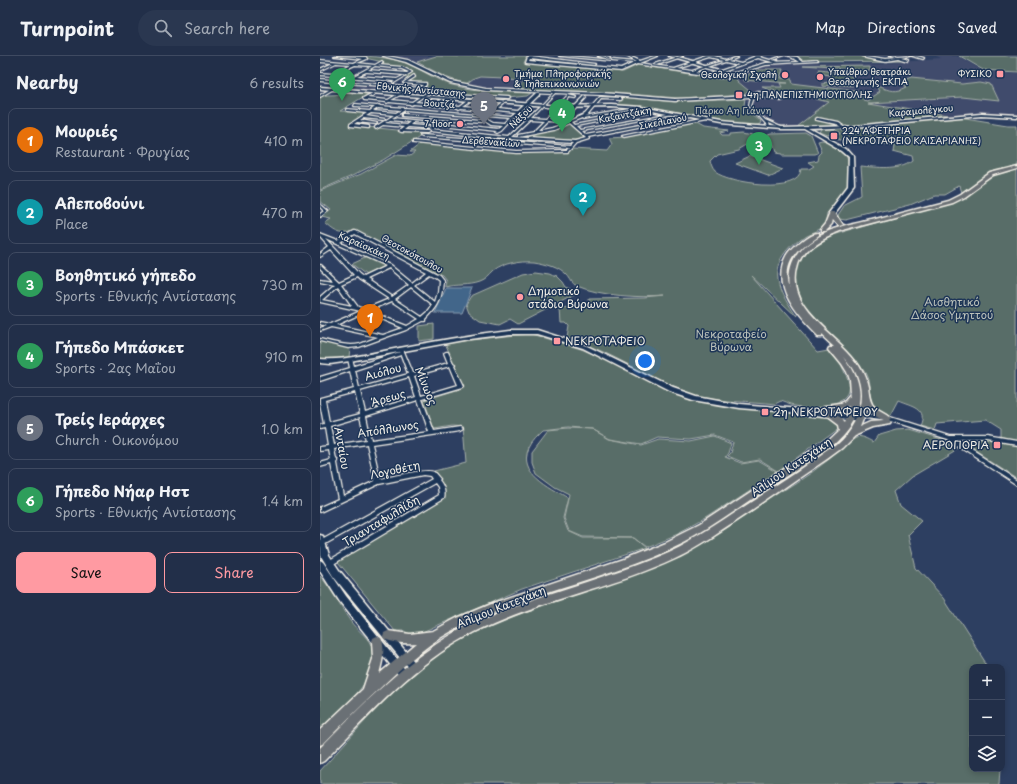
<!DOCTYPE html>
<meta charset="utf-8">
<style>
:root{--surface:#222f49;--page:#2a3750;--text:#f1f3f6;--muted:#a2a9b4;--line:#3f4a61;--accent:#ff9aa2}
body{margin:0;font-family:"Playpen Sans",sans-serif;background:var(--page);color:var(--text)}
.controls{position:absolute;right:12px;bottom:12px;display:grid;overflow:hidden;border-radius:8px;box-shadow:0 2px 6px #0003}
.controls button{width:36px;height:36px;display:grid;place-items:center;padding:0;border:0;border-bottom:1px solid var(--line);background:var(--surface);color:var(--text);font:20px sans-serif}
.you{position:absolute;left:325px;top:305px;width:14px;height:14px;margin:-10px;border:3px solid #fff;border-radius:50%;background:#1a73e8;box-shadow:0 0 0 6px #1a73e833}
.badge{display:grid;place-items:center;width:26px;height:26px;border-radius:50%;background:var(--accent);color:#fff;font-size:13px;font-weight:700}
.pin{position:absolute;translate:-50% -33px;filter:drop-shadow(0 1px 2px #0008)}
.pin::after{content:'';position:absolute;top:21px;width:14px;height:12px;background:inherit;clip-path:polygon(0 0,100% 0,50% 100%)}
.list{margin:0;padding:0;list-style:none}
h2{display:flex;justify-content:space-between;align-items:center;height:52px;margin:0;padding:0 16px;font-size:17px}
h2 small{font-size:13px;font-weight:400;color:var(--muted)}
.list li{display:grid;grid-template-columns:26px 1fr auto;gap:12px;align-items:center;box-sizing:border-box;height:64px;margin:0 8px 8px;padding:0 8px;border:1px solid var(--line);border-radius:8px}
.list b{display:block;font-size:15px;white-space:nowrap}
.list p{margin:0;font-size:13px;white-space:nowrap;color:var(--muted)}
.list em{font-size:13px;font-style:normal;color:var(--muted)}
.actions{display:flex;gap:8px;padding:12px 16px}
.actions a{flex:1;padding:9px 0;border:1px solid var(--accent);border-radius:8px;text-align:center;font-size:14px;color:var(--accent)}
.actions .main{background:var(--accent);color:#111}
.icon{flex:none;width:22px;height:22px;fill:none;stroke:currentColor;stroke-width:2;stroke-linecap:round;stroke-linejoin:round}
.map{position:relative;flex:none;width:697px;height:728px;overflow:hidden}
header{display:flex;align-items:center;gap:24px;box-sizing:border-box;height:56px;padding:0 20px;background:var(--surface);border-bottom:1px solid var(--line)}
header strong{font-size:19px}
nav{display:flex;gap:22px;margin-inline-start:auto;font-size:14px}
.search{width:280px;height:36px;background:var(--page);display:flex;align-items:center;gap:10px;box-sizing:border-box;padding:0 14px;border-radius:22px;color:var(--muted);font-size:15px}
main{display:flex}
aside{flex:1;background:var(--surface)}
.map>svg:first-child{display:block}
.built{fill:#404b6c}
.green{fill:#586d68;stroke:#a6afa8}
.water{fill:#43668a;stroke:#8a9eb0}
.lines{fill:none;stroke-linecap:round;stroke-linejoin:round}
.minor-casing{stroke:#f4f1e8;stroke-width:2.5}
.tertiary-casing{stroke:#f4f1e8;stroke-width:3}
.secondary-casing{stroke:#f4f1e8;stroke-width:3}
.primary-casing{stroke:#f4f1e8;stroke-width:3}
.minor{fill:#1d3557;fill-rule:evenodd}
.tertiary{fill:#1d3557;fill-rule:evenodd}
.secondary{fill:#1d3557;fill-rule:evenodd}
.primary{fill:#6b7074;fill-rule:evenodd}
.poi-dot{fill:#ff9aa2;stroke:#1d3557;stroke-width:1.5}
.labels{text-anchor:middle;stroke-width:3;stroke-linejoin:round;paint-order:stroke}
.far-poi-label{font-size:9px;fill:#f4f1e8;stroke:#1d3557;text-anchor:start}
.far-street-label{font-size:9px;fill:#f4f1e8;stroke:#1d3557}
.far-park-label{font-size:9px;fill:#bdc3bb;stroke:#1d3557}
.poi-label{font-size:11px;fill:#f4f1e8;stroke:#1d3557;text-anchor:start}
.park-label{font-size:11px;fill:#bdc3bb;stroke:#1d3557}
.street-label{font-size:11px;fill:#f4f1e8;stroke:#1d3557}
</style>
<header>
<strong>Turnpoint</strong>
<div class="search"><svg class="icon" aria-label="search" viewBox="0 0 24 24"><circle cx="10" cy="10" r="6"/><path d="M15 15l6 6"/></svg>Search here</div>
<nav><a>Map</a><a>Directions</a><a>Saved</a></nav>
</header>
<main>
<aside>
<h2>Nearby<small>6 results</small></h2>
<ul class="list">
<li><span class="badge" style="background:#e8710a">1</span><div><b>Μουριές</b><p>Restaurant · Φρυγίας</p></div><em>410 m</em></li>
<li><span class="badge" style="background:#0f9aa8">2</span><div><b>Αλεποβούνι</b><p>Place</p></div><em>470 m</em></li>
<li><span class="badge" style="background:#2e9e5b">3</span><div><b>Βοηθητικό γήπεδο</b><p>Sports · Εθνικής Αντίστασης</p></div><em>730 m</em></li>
<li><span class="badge" style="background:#2e9e5b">4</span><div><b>Γήπεδο Μπάσκετ</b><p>Sports · 2ας Μαΐου</p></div><em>910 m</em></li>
<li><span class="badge" style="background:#6b7280">5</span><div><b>Τρείς Ιεράρχες</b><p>Church · Οικονόμου</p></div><em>1.0 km</em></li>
<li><span class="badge" style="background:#2e9e5b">6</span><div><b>Γήπεδο Νήαρ Ηστ</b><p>Sports · Εθνικής Αντίστασης</p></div><em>1.4 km</em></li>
</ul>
<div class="actions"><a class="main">Save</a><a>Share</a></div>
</aside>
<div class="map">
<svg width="697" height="728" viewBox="0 0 697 728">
<rect width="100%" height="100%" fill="#2d3f61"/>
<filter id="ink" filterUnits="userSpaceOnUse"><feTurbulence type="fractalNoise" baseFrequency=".025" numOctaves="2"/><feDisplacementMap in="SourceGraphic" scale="8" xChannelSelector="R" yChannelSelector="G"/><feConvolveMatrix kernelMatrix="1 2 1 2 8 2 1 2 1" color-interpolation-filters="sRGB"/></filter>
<g filter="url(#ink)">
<path class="built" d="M58,0H206L204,6L303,15L318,8L404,21L418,19L448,9L565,7L621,3L615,0H637L662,15L697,17V60L670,57L493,71L464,70L450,67L436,55L434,47H426L428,44L426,43L355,45L281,40L171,35L144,32L122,26L89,8Z
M25,27L64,30L54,36L14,33Z"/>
<path class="green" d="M25,0C45,0 69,0 88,8C104,15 116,24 132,29C158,36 185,36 212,37L208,40L186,42L129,38L119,34L112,36L101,32L105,29L85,27L88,24H85L88,22L82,21L92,16L82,11L57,9L63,6L45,2Z
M116,0L150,1L154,0H206L203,6L303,16L318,9L401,22L418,20L419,24L431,34L426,38L358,42L282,36L196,33L205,22L160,20L154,22L146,28L125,21L97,6Z
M468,0H539L559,4L580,3L588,5L482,6L478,2Z
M639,0H697V16L663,14Z
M550,10V14L542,15L482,11Z
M439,14H462L459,23L470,24L471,28L544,37L547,39L544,43L548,44L560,36L557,31C570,36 573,38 586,32L580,28L591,23L642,28L661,26L671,28L679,45L643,41L548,46L688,69H697V387L681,382V374L665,364L617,368L615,374L600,370C608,352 593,351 579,345L571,360L554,352C547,340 552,325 544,314C525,285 469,256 476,217C479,201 488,191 501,183L632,145L642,140L639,130L625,138H614L590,148L527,164L519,163L518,159L524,150L542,141L540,111C556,112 580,116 594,105L593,100L574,95L575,89L511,83V82L519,83L516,78H520L519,76L514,75L513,78L507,80L499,77L501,74H493L478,70L509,46L497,43L495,38C478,38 458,40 442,32H460L458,28H465L425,24V19Z
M498,16C508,17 526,17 534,25L532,29L534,32L502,30V28L511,27V21L498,19Z
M24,36L48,38L20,55L49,56L29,69L106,77L63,104L32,120L0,134V41C8,37 16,41 24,36Z
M303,41L354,46L426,43L425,50L441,65L440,67L436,69C389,68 344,51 297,49Z
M249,67L264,82L254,84L197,82L234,74Z
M374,67L383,72L409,75L400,77L402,79H411V77L424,76L433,78L431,86L419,93L397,98L390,105C391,109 392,113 395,116C409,127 480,138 481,113H489L494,110L488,106L498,104L499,99L502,96L498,87L502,86L512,88L521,93L526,98L528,105L529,130L526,136L507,157L505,170C499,174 491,176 485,179C472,187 454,206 457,222C459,236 468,249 476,261L431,219L498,294L509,292L511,296L515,300H517C522,309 532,329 529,338C524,356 485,352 471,349C467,348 464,346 460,345L454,348C431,345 396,345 375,339C331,325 292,295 247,282L249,270L246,267H241L240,253L270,250L269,243L325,242L345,240C320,242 280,240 257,230C251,227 251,223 247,219C239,210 226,207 214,205C201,204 183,207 173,215C168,220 165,224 159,226C148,230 136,228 125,231L126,224L122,219L34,174C22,181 15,176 5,167L11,163L1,161L11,154L0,145V135L41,118L76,99L90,100L95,96H90L100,88L194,96H246L250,95L252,93L287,95L292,88L289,82L306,81Z
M486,77L491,80L498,97L494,98H460V97L453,96L447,79L450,78Z
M430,100L463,112L448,119L415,107Z
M47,201L66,209L46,219L32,208Z
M216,215L230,217L237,220L243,226L246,231L258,237L198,268L190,263L180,268L160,264L149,256L146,248L151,240L203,217Z
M114,268V283L99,285V270Z
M211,278L261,293L300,310L352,336L413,351L510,362L515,364L519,370L459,415L440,403L421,406L407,400L410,397L413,386L395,379L371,383L337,381L321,388L290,383L272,373L248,371L223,374C218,379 212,384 209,391C197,416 230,431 248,442L243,462L248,475L263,482H313L325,492L202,533L102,576L90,578L84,575H75L18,506L19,504L120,442L123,431L114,415L146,407L143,371L132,370L114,373L104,344L143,332L144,330L125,287L186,280Z
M0,285L30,292L29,301L0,303Z
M248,372L272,373L289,383L321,389L338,383L371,385L395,380L411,387L408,397L405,401L420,407L439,404L458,415L386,462L357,478L325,491L313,482L263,481L249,475L244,462L249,438L235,431L216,417L212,406V395L228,374Z
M588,374L625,385L637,393L593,419L576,434L581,448L602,465L588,479L596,512L624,542L668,611H652V713H680L679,728H0V715C42,669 84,616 140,585C220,542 313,528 391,483C411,471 430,457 449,444C468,432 487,421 504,407C512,402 528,385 535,382C542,380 548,384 554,387L559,380L576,375Z
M652,385H668L697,391V422L650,392Z
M0,520C12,533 20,551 31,566C37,574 47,580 51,589C66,619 18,656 0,674Z"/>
<path class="water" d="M126,232H152L142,257H115Z"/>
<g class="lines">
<g class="minor-casing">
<path id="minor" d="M14,0L46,1L47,3L37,7L55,9L62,5L63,7L58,9L82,11L92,16L74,27L73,26L75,25L0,19V17L13,18L31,8L16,7L0,15V13L13,7L0,6V4L34,7L43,3ZM35,9L52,10L34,20L15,18ZM55,10L82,13L89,16L87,17L48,14ZM46,16H47L85,19L77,23L37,20Z
M63,0H67L88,4L131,25L166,32L282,37L355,43L433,39L432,38C436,35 444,36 448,38L446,40L460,42L459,43L435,41L432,50L445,64L463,72L461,73L448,67L449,71L447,72L446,68L430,50L432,41L355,45L282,39L235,37L211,62L225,63L248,39L256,41L255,42L249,41L228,63L241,64L265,40L266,42L244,65H249L265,58L280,41L301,42L302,43L301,44L281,43L267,60L264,61L322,51L323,52L263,63L262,62L251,66L254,69L333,54L334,55L256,70L260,74L353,57L354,58L262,75L266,79L357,62L358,63L268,81L269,83L256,87L248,96L196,97L94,87H93V85L196,95L247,94L249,92L102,81L100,80L102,79L250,90L253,87L173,82L110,75L108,74L110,73L189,81L207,64L194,62L182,75L178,77L176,76L178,75L93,66L90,69L113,71L114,72L113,73L88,71L84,74L108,75L109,76L107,77L81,76L79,75L84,71L63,69L56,73L55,72V71L74,59L51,57L46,60L65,63L64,64L43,62L40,64L57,67L56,68L37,66L34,68L49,70V72H48L30,70V68L47,57L27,55L26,53L50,55L55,51L34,50L35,48L57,50L59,49L60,50L192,61L197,57L175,55L173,56L172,55L141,52L139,53L138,52L93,48L91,49L90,48L69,46L67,47L66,46L44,44L43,42L53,37L54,39L47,42L68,44L88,32L24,27L0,41V39L21,27L0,25V23L99,32L103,29L83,27L94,19L95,21L87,26L106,27V29L102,32H106L110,35L132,39L131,40L109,37L95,46L115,48L123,43L124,45L118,48L140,50L148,44L149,46L143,50L174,53L181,47L182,49L177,53L198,55L217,37H219V39L196,61L208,62L221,50L233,37L166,34L130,27L86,6ZM91,33L104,34L107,36L92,46L71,44ZM435,38H445L440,40ZM58,52L81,54L76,57L53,55ZM85,54L191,62L185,68L173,67L164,62L162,63L171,69L183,70L179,73L72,62ZM70,64L90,66L86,69L65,67ZM210,64L224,65L213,76L198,79V81L234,74L249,67L266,82L255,85L192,81ZM227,65L246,67L232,72L217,75Z
M207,0H210L275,8L274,9L209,2L208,4L301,13L314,7L239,0H248L317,6L306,0H309L320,5L335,0H338L320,7L353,12L388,0H395L406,3L414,0H417L409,3L421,6L436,0H442L440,1L450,4L461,0H464L452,4L457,5L456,7L438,2L394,18L405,19L446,7L480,6L475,3L466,0L477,1L483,6L497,5L498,6L446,9L405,21L317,8L301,15L205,6ZM391,1L404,4L372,14L356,12ZM406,4L419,7L391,17L376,15Z
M278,0H283L290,2L289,3Z
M360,0H363L337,9L335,8Z
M543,0H548L565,3L574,2L569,0L577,1L591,0L581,2L589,4L588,6L577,3L565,5Z
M593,0H597L604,2L603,3Z
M136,38L187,41L188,42L187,43L135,40Z
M83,58L161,64L162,65L161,66L82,60V58Z
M369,60L370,61V62L361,63L360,62Z
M497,61L516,65L523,70L521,71L514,67L496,63V62Z
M385,63L386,64V65L304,81L302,80Z
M0,148L8,155L0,161V158L4,155L0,151Z
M34,175H36L119,219L123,224C122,243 119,250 106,263V265H103L86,274L39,291L28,292L0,285V283C13,286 27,291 40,288C46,286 52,283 58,281L11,271L0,275V272L6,270L0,268V266L10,268L41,255L0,246V241L15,228L0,225V223L13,225L0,212V209H1L19,226L34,219L11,194L0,201V198L9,191L0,181V178L18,185ZM35,178L106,216L92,227L70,209L21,187ZM6,183L66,210L43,221L39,218ZM69,212L89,229L72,241L46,223ZM109,218L115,221L119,224L118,236L115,246L94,229ZM37,221L40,224L69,243L45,253L38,251L21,228ZM18,230L32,250L2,244ZM91,231L113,249L109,255L102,261L75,243ZM72,245L99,263L87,270L49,255ZM45,256L83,272L63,279L16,269Z
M79,292H83V293L93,317L128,307L124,297L126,296H128L133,307L135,308L134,309L144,330L143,331L102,343L114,375L140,371L143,373L140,375L52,388L60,423C70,421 106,412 114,416C116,418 118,421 120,423L119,424C123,429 126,435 124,442L10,510L8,509L7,507L8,505L119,439L118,431L115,427L0,491V485L112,423L110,420L103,419L59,428L0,456V451L18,443L11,408L0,411V407L11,404L9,394L0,395V391L8,390L5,372L0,373V369L4,368L0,347V342L34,333L30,315L0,325V321L30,312L28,303V302H32L34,310L80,296L79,293ZM81,299L88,318L39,332L35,314ZM130,310L138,329L101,340L94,320ZM89,321L96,341L45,356L40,335ZM35,336L40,358L9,366L5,344ZM98,344L109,376L51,384L46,360ZM40,361L46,384L14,389L10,370ZM47,388L55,425L23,440L17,407L18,405L16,403L14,393Z
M542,358L567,361L630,381H668L697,386V390L668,385H637L697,424V429L628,384L567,365L540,361L539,360L540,359Z"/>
</g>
<g class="tertiary-casing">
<path id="tertiary" d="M349,0H354L419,18L416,19Z
M190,274H217L267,290L353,332L376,340L419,348L481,353L541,361L544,363L541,365L481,357L419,352L373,344L349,336L263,292L217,278H190L149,283L30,305L10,308L0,307V303C23,305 47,298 69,294C110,286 149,279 190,274Z
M0,479L3,480L9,499L19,514L96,608L98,611L96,614L93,615L90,614L13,520L1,500Z
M0,504L3,506L26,540L87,616L89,619L87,622L84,624L81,622L20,546L0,515Z"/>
</g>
<g class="secondary-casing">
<path id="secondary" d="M0,31L238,50L291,49L322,51L401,66L462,71L533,69L662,57L697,59V61L662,59L533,71L489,73L526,93L533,101L534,132L514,158L512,159L509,157L528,132L529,101L522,95L485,73H462L401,68L322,53L291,51L238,52L0,33Z"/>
</g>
<g class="primary-casing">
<path id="primary" d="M697,110V112L673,119L644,140L632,146L518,176C500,183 481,192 477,213C467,253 515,276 535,303C541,311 546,321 548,331C549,337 549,342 552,348C557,356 566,357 571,363L569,365L571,367L570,369L553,372L534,380L522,392L507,403C480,421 454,440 427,458C404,473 381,490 355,502C291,532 219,544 155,576C95,606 50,658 4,705L0,707V692C42,649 84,606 136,576C154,565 175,558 195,550C241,533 290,520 336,501C368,489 396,468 425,450C456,430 487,410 516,388C544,364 551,328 524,299C571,362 501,398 454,428C428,445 402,464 375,480C361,488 346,494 331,501C265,528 193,541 130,576C103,591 79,614 57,635C39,652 21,669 4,687L0,689V674L43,633L53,603L52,585L53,582L57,580L61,582C66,593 62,606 59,618L96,587C85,588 74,587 64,583L63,580L64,577L68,575L90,578L113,575L137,562L173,547L303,503L345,486L379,469L473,407L503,387L518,373L517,368L505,359L506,357L500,358L496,355L500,352L522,349L526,347L531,341L530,324L527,315L522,307L509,291L510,289H515L502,277L501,279H497C478,260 450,230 466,201C468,197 471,194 474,191C479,186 490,176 497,177V179C479,192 461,206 470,231C467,213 475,196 490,185C506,173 528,170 548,165C574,158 601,151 628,144L640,138L669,117ZM530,351L524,365L520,361L510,357ZM547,353L554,359L564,365L551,366L540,371Z
M510,156H514L523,170L518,171L512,164L511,169L504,176H500V174L505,168Z"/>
</g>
<use href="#minor" class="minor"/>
<use href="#tertiary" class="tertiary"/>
<use href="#secondary" class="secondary"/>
<use href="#primary" class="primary"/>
</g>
</g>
<g class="poi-dot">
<rect x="676" y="14" width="8" height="8" rx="2"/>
<circle cx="465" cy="19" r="4"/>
<circle cx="500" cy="21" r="4"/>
<circle cx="186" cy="23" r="4"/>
<rect x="415" y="35" width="8" height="8" rx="2"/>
<circle cx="140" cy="68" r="4"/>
<rect x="510" y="76" width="8" height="8" rx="2"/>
<circle cx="200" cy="241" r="4"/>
<rect x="233" y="281" width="8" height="8" rx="2"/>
<rect x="441" y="352" width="8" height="8" rx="2"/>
<rect x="673" y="385" width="8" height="8" rx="2"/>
</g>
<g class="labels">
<g class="far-poi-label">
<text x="508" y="19">Υπαίθριο θεατράκι<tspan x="508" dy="10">Θεολογικής ΕΚΠΑ</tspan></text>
<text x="194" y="21">Τμήμα Πληροφορικής<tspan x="194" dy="10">&amp; Τηλεπικοινωνιών</tspan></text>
<text x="672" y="21" text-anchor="end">ΦΥΣΙΚΟ</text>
<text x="457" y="22" text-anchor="end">Θεολογική Σχολή</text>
<text x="427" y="42">4η ΠΑΝΕΠΙΣΤΗΜΙΟΥΠΟΛΗΣ</text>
<text x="132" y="71" text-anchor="end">7 floor</text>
<text x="522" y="78">224 ΑΦΕΤΗΡΙΑ<tspan x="522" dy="10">(ΝΕΚΡΟΤΑΦΕΙΟ ΚΑΙΣΑΡΙΑΝΗΣ)</tspan></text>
</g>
<g class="far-street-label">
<text transform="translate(101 34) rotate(5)" y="3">Εθνικής Αντίστασης</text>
<text transform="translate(119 48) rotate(4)" y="3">Βουτζά</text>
<text transform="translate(601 55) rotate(-5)" y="3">Καραμολέγκου</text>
<text transform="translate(305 59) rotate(-11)" y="3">Καζαντζάκη</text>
<text transform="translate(201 61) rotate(-45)" y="3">Νάξου</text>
<text transform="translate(343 66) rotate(-11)" y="3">Σικελιανού</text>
<text transform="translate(171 86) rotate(4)" y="3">Δερβενακίων</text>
<text transform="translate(44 190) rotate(24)" y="3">Καραϊσκάκη</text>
<text transform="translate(92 198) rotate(29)" y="3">Θεοτοκόπουλου</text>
</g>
<g class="far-park-label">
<text x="413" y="58">Πάρκο Αη Γιάννη</text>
</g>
<g class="poi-label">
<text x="208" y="239">Δημοτικό<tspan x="208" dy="13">στάδιο Βύρωνα</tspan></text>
<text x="245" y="289">ΝΕΚΡΟΤΑΦΕΙΟ</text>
<text x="453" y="360">2η ΝΕΚΡΟΤΑΦΕΙΟΥ</text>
<text x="669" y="393" text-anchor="end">ΑΕΡΟΠΟΡΙΑ</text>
</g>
<g class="park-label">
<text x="632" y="250">Αισθητικό<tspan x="632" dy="13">Δάσος Υμηττού</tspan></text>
<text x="411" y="282">Νεκροταφείο<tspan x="411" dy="13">Βύρωνα</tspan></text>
</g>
<g class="street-label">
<text transform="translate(63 316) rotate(-15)" y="4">Αιόλου</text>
<text transform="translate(106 330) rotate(68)" y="4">Μίνωος</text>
<text transform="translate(68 342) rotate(-16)" y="4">Άρεως</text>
<text transform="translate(68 373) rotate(-9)" y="4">Απόλλωνος</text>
<text transform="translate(22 392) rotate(80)" y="4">Ανταίου</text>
<text transform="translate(471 411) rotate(-34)" y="4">Αλίμου Κατεχάκη</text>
<text transform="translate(75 414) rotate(-12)" y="4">Λογοθέτη</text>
<text transform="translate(61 465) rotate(-31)" y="4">Τριανταφυλλίδη</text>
<text transform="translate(181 551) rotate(-22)" y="4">Αλίμου Κατεχάκη</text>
</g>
</g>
</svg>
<div class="controls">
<button>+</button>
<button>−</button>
<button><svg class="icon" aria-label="layers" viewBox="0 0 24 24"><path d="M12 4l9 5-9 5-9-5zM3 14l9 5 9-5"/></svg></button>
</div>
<div class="you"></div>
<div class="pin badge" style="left:50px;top:281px;background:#e8710a">1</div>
<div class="pin badge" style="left:263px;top:160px;background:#0f9aa8">2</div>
<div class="pin badge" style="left:439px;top:109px;background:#2e9e5b">3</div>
<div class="pin badge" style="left:242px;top:76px;background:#2e9e5b">4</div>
<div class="pin badge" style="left:164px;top:69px;background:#6b7280">5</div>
<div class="pin badge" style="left:22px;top:45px;background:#2e9e5b">6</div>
</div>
</main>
